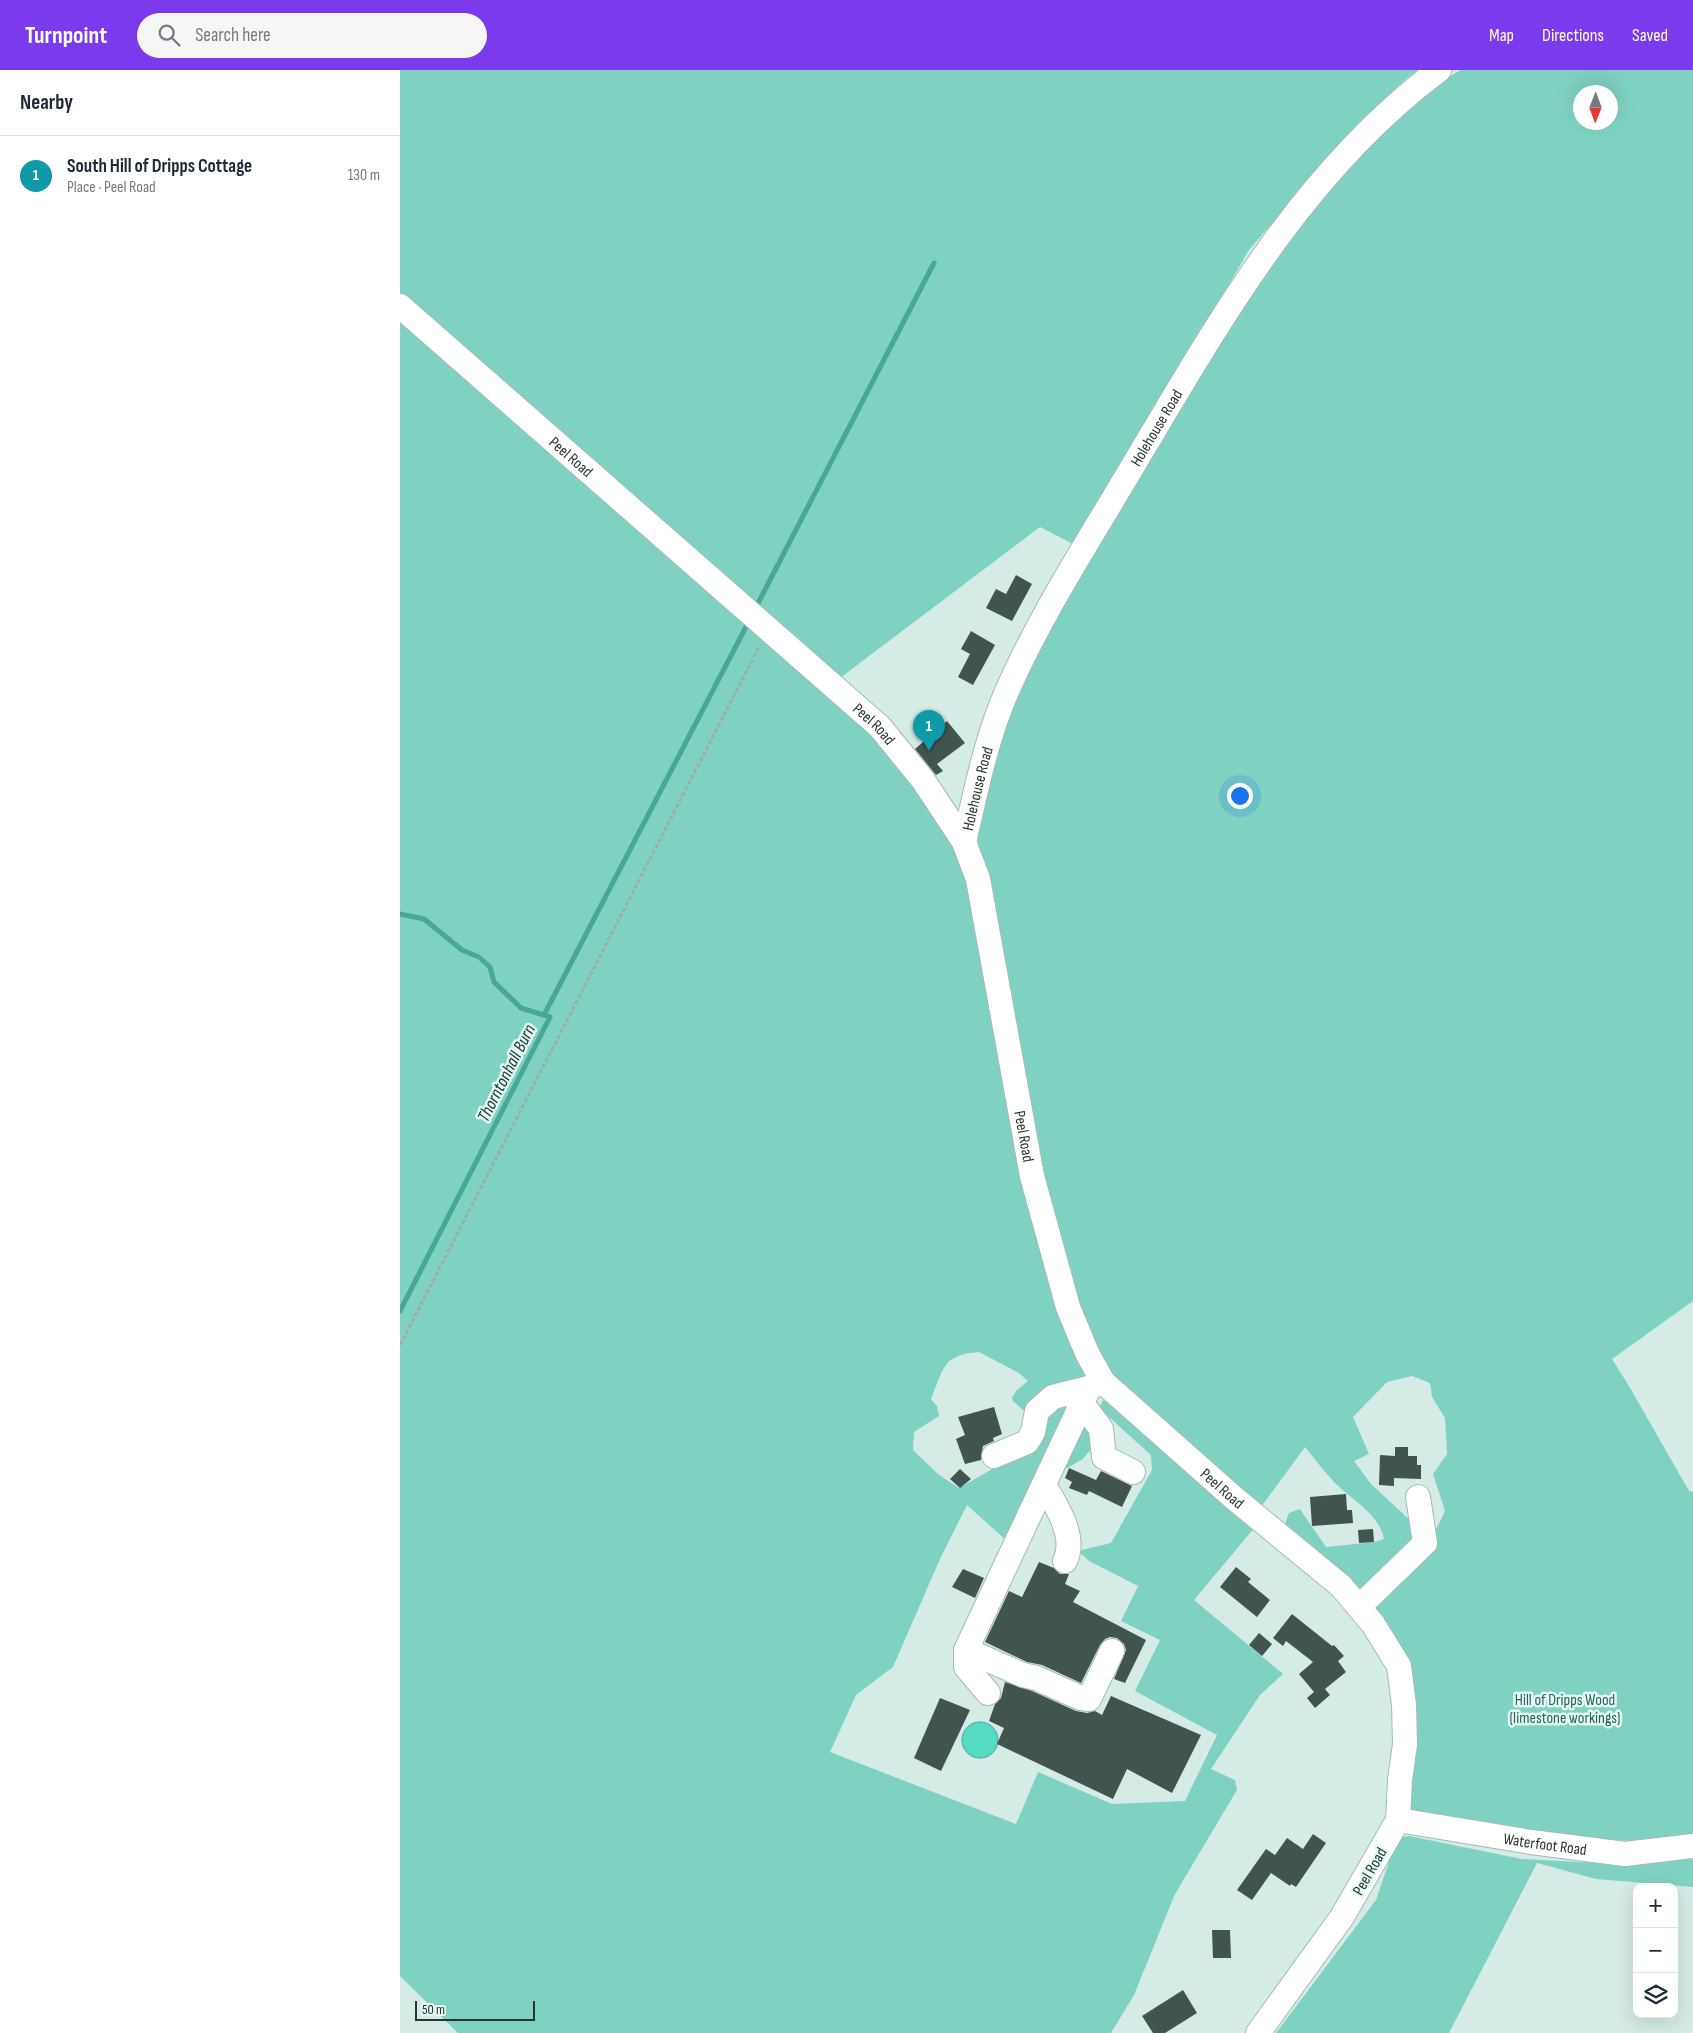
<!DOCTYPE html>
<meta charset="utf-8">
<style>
:root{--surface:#fff;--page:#f6f6f7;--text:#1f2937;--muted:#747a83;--line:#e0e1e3;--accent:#7c3aed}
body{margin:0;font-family:"Sofia Sans Condensed",sans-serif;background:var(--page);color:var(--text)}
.controls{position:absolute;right:15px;bottom:15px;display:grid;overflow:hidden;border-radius:10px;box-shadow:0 5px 20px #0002}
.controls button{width:45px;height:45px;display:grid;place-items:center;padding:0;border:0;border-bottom:1px solid var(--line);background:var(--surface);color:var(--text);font:25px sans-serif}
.compass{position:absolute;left:1173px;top:15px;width:45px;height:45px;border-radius:50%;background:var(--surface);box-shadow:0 5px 20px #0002;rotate:181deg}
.scale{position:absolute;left:15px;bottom:12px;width:120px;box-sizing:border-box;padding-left:5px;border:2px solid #2b3432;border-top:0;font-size:14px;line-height:18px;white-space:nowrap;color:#2b3432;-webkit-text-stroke:4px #e2f9f4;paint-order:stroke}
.you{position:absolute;left:839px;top:725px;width:18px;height:18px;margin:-12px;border:4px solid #fff;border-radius:50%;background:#1a73e8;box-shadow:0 0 0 8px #1a73e833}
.badge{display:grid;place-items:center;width:32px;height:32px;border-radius:50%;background:var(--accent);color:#fff;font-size:16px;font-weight:700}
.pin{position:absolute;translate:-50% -41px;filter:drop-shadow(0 1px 2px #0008)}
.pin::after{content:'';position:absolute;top:26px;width:18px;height:15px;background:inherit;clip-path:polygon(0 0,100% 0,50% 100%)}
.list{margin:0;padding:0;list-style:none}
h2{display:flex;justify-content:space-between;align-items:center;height:65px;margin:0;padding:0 20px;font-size:21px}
h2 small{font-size:16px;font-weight:400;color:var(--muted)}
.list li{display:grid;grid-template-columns:32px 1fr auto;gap:15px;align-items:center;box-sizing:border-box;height:80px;padding:0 20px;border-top:1px solid var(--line)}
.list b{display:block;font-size:19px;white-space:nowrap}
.list p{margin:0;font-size:16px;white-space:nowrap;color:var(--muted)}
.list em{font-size:16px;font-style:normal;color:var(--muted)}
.icon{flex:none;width:28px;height:28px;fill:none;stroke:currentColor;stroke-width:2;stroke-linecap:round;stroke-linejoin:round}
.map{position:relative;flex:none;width:1293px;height:1963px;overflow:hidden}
header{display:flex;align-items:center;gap:30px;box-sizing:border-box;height:70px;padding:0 25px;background:var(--accent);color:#fff}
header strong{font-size:24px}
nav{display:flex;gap:28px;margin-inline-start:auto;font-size:18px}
.search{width:350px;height:45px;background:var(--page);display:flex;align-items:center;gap:12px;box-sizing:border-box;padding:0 18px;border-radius:28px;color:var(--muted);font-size:19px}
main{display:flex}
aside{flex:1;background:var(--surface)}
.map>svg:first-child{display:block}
.green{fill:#7fd2c2;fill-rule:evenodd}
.water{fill:#55dac4;stroke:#48a898}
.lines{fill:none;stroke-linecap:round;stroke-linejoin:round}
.stream{stroke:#48a898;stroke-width:5}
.building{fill:#425450}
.minor-casing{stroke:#a5bab5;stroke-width:26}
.path{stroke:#9caeaa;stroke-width:3;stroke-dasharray:4 2.5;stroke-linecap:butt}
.minor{stroke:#fff;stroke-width:24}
.labels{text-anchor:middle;stroke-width:5;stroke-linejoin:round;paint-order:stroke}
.street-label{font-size:16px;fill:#2b3432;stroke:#e2f9f4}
.park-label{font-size:16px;fill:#2b6258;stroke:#e2f9f4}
.water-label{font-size:18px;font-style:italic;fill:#1d3430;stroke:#e2f9f4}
</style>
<header>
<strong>Turnpoint</strong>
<div class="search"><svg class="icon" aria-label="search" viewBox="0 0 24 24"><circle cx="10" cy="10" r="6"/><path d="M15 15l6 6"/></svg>Search here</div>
<nav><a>Map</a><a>Directions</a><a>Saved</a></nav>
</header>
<main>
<aside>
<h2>Nearby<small></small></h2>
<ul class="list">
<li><span class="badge" style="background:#0f9aa8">1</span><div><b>South Hill of Dripps Cottage</b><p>Place · Peel Road</p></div><em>130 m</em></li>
</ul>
</aside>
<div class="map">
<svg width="1293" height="1963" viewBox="0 0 1293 1963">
<rect width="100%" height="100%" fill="#d5ebe6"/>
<path class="green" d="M0,0H1018L1007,8L956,55L849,180L677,476L640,457L440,608L0,223Z
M1061,0H1293V1231L1212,1289L1229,1316L1289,1421L1293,1422V1765L1251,1771L1182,1770L1013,1743L1007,1735L1014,1648L967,1539C997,1508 1028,1481 1045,1441L1033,1404L1047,1384L1045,1348L1032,1327L1030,1313L1012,1306L987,1312L953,1347L969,1384L954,1391L971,1414L1014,1454L1017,1470L960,1525L883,1459L889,1443L900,1439L926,1477L974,1472L984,1469C979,1443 950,1429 933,1411C923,1400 914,1388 905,1377L861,1437L723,1320L703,1291L675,1231L634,1075L598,852L576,763L595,672L658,539L872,189L984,56L1045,9ZM1180,22H1210V52H1180Z
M0,250L482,670L559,784L574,838L689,1306L608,1472L567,1435L540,1489L493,1597L456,1625L430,1682L616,1754L638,1702L712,1734L785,1731L817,1665L735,1621L760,1570L721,1551L738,1516L689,1491L678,1481L711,1473L752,1400L751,1385L699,1338L703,1330L707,1332L855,1457L794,1530L883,1604L860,1625L811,1699L835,1710L837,1720L775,1824L734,1925L711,1963H58L0,1906ZM579,1282L619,1303L628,1311L617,1320L612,1327L613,1331L640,1355L634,1375L559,1418L538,1404L513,1380L514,1362L539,1346L537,1336L531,1329C544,1298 542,1285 579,1282Z
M680,1338L698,1355L691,1379L683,1389L667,1398L653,1410Z
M1009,1766L1122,1789L1233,1795L1293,1785V1817L1196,1809L1137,1793L1049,1963H876L976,1830L997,1768Z"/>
<path class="water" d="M562 1670a18 18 0 1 1 36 0a18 18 0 1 1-36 0Z"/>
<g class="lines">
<path class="stream" d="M355,539L534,193
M0,844L24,849L62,880L79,887L90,897L94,912L121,938L150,947L0,1241
M144,945L349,551"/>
</g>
<path class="building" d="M616,505L632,514L612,551L586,538L596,519L606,524Z
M571,561L595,575L573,615L558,607L570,584L561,579Z
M547,651L565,673L537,694L543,701L536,705L515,679Z
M594,1337L602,1364L593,1368L594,1371L583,1376L581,1390L565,1394L556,1369L565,1365L558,1347Z
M995,1377H1008V1386H1017V1395H1021V1409L994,1408V1416L979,1415L980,1385L995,1386Z
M669,1398L696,1410L701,1401L732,1416L722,1437L689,1421L687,1425L669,1418L672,1412L665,1408Z
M560,1399L571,1409L560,1418L550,1409Z
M946,1424L947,1440H952L953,1453L912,1456L910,1427Z
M973,1459L974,1472L959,1473L958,1460Z
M639,1492L654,1498L660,1504H669L665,1514L680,1521L673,1532L746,1570L725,1613L714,1609L726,1580L724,1574L717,1568L710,1567L705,1569L700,1575L681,1613L642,1595L627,1592L585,1572L609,1521L622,1527Z
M836,1497L851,1509L848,1512L870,1530L857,1547L820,1517Z
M563,1499L584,1508L575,1528L552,1517Z
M892,1544L932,1576L934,1575L944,1586L938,1591L946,1602L925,1619L930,1625L915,1638L907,1628L914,1622L899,1604L913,1592L886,1571L883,1576L873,1568Z
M859,1563L872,1574L862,1586L849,1575Z
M605,1612L632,1621L676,1641L687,1643L695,1641L702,1645L711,1626L801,1665L772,1723L727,1699L713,1729L597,1674L604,1658L589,1651L595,1634L601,1628Z
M540,1628L570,1640L541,1701L514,1688Z
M913,1764L926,1773L896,1817L891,1814L890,1816L871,1803L852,1830L837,1820L866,1779L875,1785L887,1768L903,1779Z
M812,1860H830L831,1888H813Z
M783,1920L797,1943L765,1963H753L742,1946Z"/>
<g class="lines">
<g class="minor-casing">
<g id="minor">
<path id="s1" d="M0,236L480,657L523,710L564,772L578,809L632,1106L668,1237L687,1283L703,1312L834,1428L941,1516L973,1554L999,1596L1004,1635L1005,1674L1000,1710L998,1750L942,1847L858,1963"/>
<path id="s2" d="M564,772C576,721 586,669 607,621C641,544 688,472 731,399C818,254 900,104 1039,0"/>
<path d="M682,1333L701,1359L704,1387L733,1402"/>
<path d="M594,1386L627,1372L633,1362L637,1341L653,1327L689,1318"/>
<path d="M644,1415C656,1435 677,1467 665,1491"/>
<path d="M959,1537L1025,1473L1018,1427"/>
<path d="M566,1580L623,1605L636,1608L681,1628L689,1629L712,1581"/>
<path d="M588,1623L566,1597V1580L689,1318L703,1312"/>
<path id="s3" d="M998,1750L1131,1772L1225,1784L1293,1776"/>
</g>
</g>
<path class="path" d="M0,1275L360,575"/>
<use href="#minor" class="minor"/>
</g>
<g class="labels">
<g class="street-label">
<text dy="6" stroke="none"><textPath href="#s2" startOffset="460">Holehouse Road</textPath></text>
<text dy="6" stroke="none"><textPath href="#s1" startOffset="228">Peel Road</textPath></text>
<text dy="6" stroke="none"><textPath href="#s1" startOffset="632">Peel Road</textPath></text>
<text dy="6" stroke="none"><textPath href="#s2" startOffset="55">Holehouse Road</textPath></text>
<text dy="6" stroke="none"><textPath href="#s1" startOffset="1082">Peel Road</textPath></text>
<text dy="6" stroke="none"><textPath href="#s1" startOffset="1501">Peel Road</textPath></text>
<text dy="6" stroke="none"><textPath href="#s3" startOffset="149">Waterfoot Road</textPath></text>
<text transform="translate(969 1801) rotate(-60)" y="6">Peel Road</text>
</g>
<g class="park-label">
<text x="1165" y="1635">Hill of Dripps Wood<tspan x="1165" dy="18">(limestone workings)</tspan></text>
</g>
<g class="water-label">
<text transform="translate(106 1003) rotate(-63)" y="6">Thorntonhall Burn</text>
</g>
</g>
</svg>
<div class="controls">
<button>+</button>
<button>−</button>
<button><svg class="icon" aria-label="layers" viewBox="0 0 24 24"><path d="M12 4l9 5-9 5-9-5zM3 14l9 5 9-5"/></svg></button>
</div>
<svg class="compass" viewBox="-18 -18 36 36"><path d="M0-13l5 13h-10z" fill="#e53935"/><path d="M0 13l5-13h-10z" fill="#747a83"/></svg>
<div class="scale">50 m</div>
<div class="you"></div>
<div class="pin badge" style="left:529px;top:681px;background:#0f9aa8">1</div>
</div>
</main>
